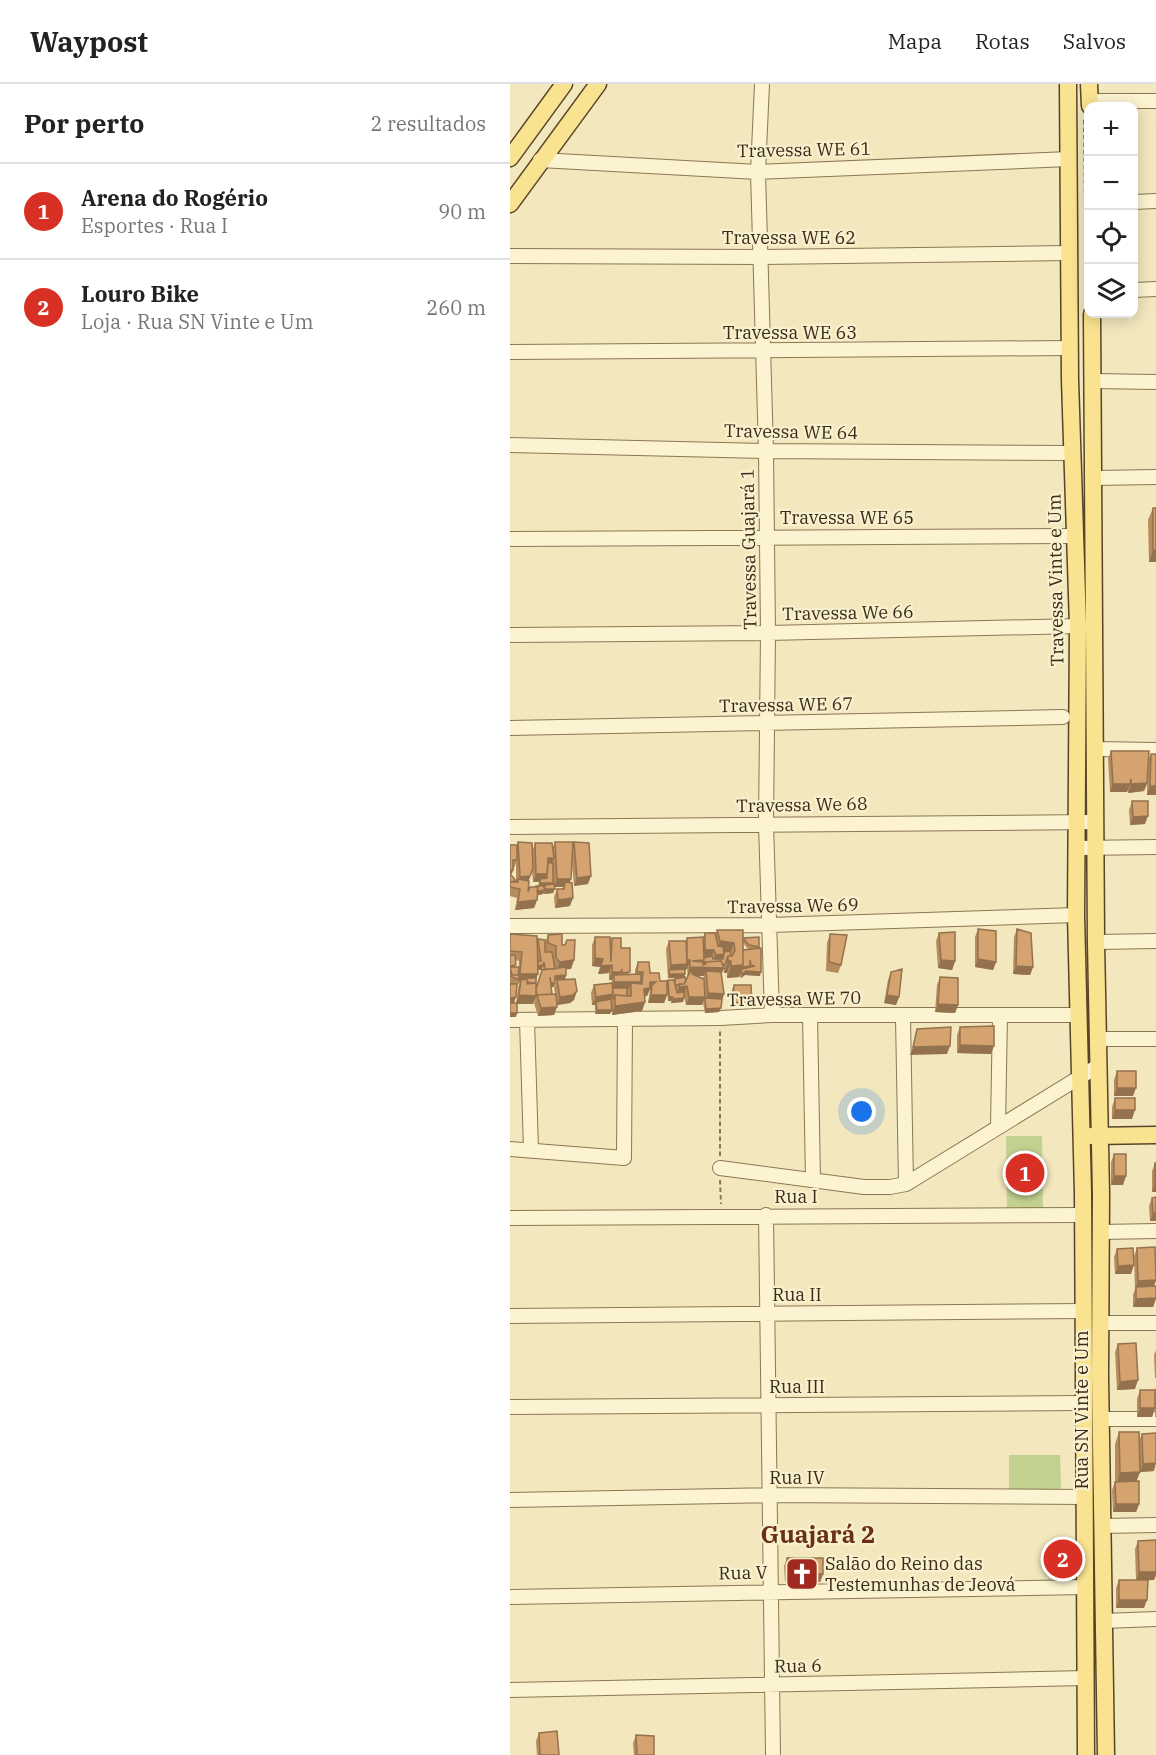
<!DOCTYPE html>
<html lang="pt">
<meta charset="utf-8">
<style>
:root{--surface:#fff;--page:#f2f2f2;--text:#222;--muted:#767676;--line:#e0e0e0;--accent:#d93025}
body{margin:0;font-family:"IBM Plex Serif",serif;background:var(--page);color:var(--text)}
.controls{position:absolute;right:18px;top:18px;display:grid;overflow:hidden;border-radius:12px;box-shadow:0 3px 15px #0003}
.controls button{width:54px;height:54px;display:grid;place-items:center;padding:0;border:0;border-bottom:2px solid var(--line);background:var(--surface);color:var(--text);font:30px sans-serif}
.you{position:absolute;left:352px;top:1028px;width:21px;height:21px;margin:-15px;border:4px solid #fff;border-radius:50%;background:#1a73e8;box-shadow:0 0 0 9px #1a73e833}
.badge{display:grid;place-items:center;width:39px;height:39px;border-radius:50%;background:var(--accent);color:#fff;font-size:20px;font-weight:700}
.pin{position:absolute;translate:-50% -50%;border:3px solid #fff;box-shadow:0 2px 6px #0006}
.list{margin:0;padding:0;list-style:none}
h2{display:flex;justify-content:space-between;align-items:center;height:78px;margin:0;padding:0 24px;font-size:26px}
h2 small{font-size:20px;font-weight:400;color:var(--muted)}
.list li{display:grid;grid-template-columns:39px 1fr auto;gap:18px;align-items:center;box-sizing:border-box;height:96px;padding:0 24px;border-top:2px solid var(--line)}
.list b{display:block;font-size:22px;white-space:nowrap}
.list p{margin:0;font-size:20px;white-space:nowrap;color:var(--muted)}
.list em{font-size:20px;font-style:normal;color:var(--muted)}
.icon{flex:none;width:33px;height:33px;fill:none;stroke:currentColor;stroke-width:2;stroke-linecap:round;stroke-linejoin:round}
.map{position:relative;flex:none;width:646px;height:1671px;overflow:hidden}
header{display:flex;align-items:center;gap:36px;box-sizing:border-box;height:84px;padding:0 30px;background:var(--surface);border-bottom:2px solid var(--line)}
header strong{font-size:28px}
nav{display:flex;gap:33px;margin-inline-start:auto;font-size:21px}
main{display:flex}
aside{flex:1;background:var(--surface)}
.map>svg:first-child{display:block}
.green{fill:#c3d190}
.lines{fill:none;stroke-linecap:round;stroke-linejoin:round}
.minor-casing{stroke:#8b7754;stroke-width:16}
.major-casing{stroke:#584429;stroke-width:19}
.path{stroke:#8b7754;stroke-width:2;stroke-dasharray:4.5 3;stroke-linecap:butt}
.minor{stroke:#fcf3d1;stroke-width:14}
.major{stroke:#fae390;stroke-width:16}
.wall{fill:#b68c5f;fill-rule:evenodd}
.shaded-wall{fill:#94724e}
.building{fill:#d4a36f;stroke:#94724e;stroke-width:1.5}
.labels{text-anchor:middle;stroke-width:4.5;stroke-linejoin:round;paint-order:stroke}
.street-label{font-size:18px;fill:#392c1b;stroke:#f9f0cd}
.poi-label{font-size:18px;fill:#392c1b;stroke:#f9f0cd;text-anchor:start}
.district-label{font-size:24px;font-weight:bold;fill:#6a3016;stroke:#f9f0cd}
</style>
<header>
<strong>Waypost</strong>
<nav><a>Mapa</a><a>Rotas</a><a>Salvos</a></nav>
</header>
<main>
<aside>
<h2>Por perto<small>2 resultados</small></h2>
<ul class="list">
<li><span class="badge">1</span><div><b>Arena do Rogério</b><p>Esportes · Rua I</p></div><em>90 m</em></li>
<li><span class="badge">2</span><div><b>Louro Bike</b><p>Loja · Rua SN Vinte e Um</p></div><em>260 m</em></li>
</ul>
</aside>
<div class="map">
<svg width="646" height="1671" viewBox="0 0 646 1671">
<rect width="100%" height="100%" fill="#f2e7bd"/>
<path class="green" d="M496,1052H532L533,1125L497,1126Z
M499,1371H550L551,1405L499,1406Z"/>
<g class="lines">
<g class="minor-casing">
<path id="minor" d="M252,0L248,88L256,367L258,549L256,740L262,931
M580,17H646
M30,76L248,88L559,75
M624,118L646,117
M0,172L252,173L559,169
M624,206L646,205
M0,268L560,264
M582,297L646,298
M0,361L256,367L561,369
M583,394L646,393
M0,455L566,452
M0,551L258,549L568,542
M0,644L553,633
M585,665L646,666
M0,743L585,738
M568,764L646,763
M0,842L260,841L566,831
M586,858L646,857
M300,931L303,1096
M393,933L396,1100
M0,936L211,934L262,931H569
M17,936L21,1066
M587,955H646
M488,1042L490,931
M0,1065L114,1074L115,936
M210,1084L354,1103H380L396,1100L588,982
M256,1131L263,1671
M0,1134L572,1131
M591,1148L646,1147
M0,1232L574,1227
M592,1239H646
M0,1323L573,1319
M591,1335H646
M0,1416L261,1411L574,1413
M592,1442L646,1441
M0,1513L575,1503
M593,1537L646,1535
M0,1606L576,1594"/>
</g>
<g class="major-casing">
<path id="major" d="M558,0L560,296L568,542L566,831L573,1109L576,1671
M579,0L580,22
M0,74L54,0
M0,120L88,0
M582,230L586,858L591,1110L590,1292L596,1671
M581,1052L646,1051"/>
</g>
<path class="path" d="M574,36L576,216
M210,1072V946
M210,1096L211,1120"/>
<use href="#minor" class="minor"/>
<use href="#major" class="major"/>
</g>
<path class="wall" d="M643,424H646V478H639L638,436Z
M601,667L639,675L641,670L646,711H637V700L634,707L618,709V706L617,708H600L598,675Z
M622,717L635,740L620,741L619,726Z
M8,758L23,765L25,759L43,763L45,758L63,763L64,758L78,800L64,802L62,778L60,799V822L45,824L44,813L47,805H52L53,803H45L43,809L34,810V809L33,810L27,811V816L24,824L5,826L7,814L0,812V761H7ZM6,779V798H5L1,792ZM22,787L23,798H29L28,802L18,808L19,796Z
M468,845L486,878L483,886L465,883V853Z
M507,845L523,883L520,891L503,890L504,853Z
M207,846L233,855V854L249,863L250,892L235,891L231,894L229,892V893L217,894V889H214L213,885L211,891L214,910L209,928L195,929L193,919L195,913L192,921H176L174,912L173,918L161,919V917H158L157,905V911L154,919H138L140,906H139L137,912H134L135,918L132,927L102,931V926L100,930H85V921H82L81,909L84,901L101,899L102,896H99V889L88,890L90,883L82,882V861L85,853L101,858L102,854L111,864L119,890H125V886L128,878L150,897L157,899L158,896L164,898L165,895L167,894H158L156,865L159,857H176L177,854L193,853L195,849L205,851ZM233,859L238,865L233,867ZM176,885H177L178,892L176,897L174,893ZM186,892H194L193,894Z
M429,849L445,877L442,886L428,884L426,857Z
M0,850L35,858L38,851L52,861H55L57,856L64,876L61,885H56V891L55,895L45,896L44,903H41L42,910H45L44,904L47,896L64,916L60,919L47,921L44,931L28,932L24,919L25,915L23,920H7L6,933H0ZM5,876L9,877L8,891L5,883ZM33,883V886L26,904V899L28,886H32ZM8,899L9,900L8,904L6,919H4Z
M320,850L331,881L328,889L316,887L317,859Z
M381,888L389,913L386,921L374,919L378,896Z
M430,893L448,921L445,929L425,928L427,901Z
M224,901L240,922L222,923V905Z
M450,943L481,970L447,969V951Z
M607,987L623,1012H604V996Z
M605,1014L622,1035H602V1023Z
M604,1070L613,1101H601V1078Z
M645,1079H646V1108H642V1087Z
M646,1113V1137H640L639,1122L642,1114Z
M627,1164L646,1197L644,1202H646V1215L643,1223H623V1211L625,1205L624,1172Z
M607,1165L621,1190H605L604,1173Z
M608,1260L625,1305L607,1306L605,1268Z
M646,1266V1294H645L644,1271Z
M646,1303V1333H645V1325L642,1333H627V1315L630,1306H645Z
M609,1348L629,1357L632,1350L644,1387L630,1388L626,1397L629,1420L626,1428H603L602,1406L605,1398V1360Z
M646,1456V1491L644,1496H638L634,1524H606V1504L609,1496H626L625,1465L628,1457Z
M277,1474L313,1490L310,1498L275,1497L274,1482Z
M29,1649L49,1671H27L26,1657Z
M126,1651L144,1671H124L123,1659Z"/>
<path class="shaded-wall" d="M643,466H646V478H639Z
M637,699L634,707L618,709L621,700Z
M603,700H620L617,708H600Z
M640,702H646V711H637Z
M638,732L635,740L620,741L623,733Z
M38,774H44L41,783H37Z
M23,784L17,801H7L10,793Z
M0,786H3L0,794Z
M26,790H37L34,798L30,795L29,798H23Z
M81,792L78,800L64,802L67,794Z
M47,795H61L58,803L55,798L53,803H44Z
M30,799H43L42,803L35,801L34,803H28Z
M35,805H45L43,809L34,810Z
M35,806L33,810L25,812L26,807Z
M63,814L60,822L45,824L48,816Z
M27,816L24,824L5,826L8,818Z
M210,857L224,859L219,871L211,878L203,879Z
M195,866H204L201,874H192Z
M85,874L93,875L90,883L82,882Z
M468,875L486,878L483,886L465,883Z
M64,876L61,885L47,886L50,878Z
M177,876H180L177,885H176L174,888L159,886L158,889L161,881Z
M194,876L191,883L215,880L211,892L196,887L194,892H177L182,877Z
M431,876L445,877L442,886L428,884Z
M218,877H221L217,889H214Z
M33,881L32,886H27L28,882Z
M102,881L99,889L88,890L91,882Z
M233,881L229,893L217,894L221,882Z
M506,882L523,883L520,891L503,890Z
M236,887L251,888L250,892L235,891L231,894L232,890Z
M102,888H111L108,896L104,891L102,896H99Z
M10,890H28L25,898L8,895Z
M159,890H175L174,895L158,894Z
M56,891L55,895L44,896L45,892Z
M104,898H131L128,906L121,899L118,906H101Z
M140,898H146L142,901L137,912L131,913L134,905Z
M41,899H45L44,903H39Z
M177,902L174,910L166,912L169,903Z
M67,907L64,916L60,919L47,921L50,913Z
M198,909L214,910L211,918H195Z
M103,910L100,918H86L85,921H82L86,913Z
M9,911L26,912L23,920H6Z
M141,911H157L154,919H138Z
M377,911L389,913L386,921L374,919Z
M6,913L3,921L0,922V914Z
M159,913H163L161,917H158Z
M179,913H195L192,921H176Z
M174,914L173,918L161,919L163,915Z
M135,918L132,927L102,931L105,922Z
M242,918L240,922L222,923L223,919Z
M428,920L448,921L445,929L425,928Z
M47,923L44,931L28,932L31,924Z
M211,924L209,928L195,929L196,925Z
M87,926H102L100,930H85Z
M0,929H7L6,933H0Z
M450,961L484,962L481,970L447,969Z
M440,962L437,970L400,971L403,963Z
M607,1004H626L623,1012H604Z
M605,1026H625L622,1035H602Z
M604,1092H616L613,1101H601Z
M645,1100H646V1108H642Z
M643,1129H646V1137H640Z
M624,1181L621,1190H605L608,1182Z
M646,1196L643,1204L625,1205L628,1197Z
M646,1214L643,1223H623L626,1215Z
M628,1296L625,1305L607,1306L610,1298Z
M630,1324H645L642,1333H627Z
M646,1379L644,1387L630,1388L633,1380Z
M630,1388L625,1401H606L610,1389Z
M606,1420H629L626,1428H603Z
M629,1488H646V1491L644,1496L626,1497Z
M278,1489L313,1490L310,1498L275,1497Z
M609,1516H637L634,1524H606Z"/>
<path class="building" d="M643,424H646V466H643Z
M601,667H639L637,699L621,700V695L620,700H603Z
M641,670H646V702H640Z
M622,717H638V732L623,733Z
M8,758L22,759L23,784L20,792L10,793Z
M45,758H63L61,795H47Z
M64,758L79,759L81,792L67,794Z
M25,759H42L44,774H38L37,790H26Z
M0,761H7V776H3V786H0Z
M38,779H43V799H30V795L37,794Z
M0,792H2L6,797L0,798Z
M8,795L19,797L18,808L20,803H28L27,816L8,818L10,805L0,803V798H8Z
M55,798L62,799L63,814L48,816L47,805H54Z
M44,800L45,805H35V801Z
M26,802H33L35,806L27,807L28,803H26Z
M468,845L486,847V878L468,875Z
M507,845L521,849L523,883L506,882Z
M207,846H233V881L221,882V877H218V872H222L225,867L224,859L210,857Z
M445,848V877L431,876L429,849Z
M195,849H205L208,862L213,863L214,870L206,871L204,866H195Z
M0,850L27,852L28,890H10L12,868L0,867Z
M52,850V861H55L57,856H65L64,876L50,878L46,874V862L38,859V851Z
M320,850L337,851L331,881L319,878Z
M85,853H100L101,878L102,854H111V864H120V888L112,889V885L111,888H102V881L91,882L93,875L85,874Z
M193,853L194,876L182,877L193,878V881L196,880L195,878L211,877L214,884L180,883V876H177V854Z
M249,853V863L239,861L233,854Z
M28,855L35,856V868H42L45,885H35L34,878L33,881L28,882V877H31Z
M159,857H176L177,880L161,881Z
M251,864V888L236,887L232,890L231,888L232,885L245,882L241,881L240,876V882L233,883V866Z
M220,867L221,872H218L215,880L213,881L211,877L195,878L194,881V874L202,872L203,875H213L214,870V868Z
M0,871H5L6,881L0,882Z
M128,878H139L140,889H149L150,897H157V911H141L142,901L146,898H140V904L134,905L135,918L105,922V911L121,912V899L132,900L133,888H127Z
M0,883H9L8,891H2Z
M56,883V891L45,892V899H41L40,893L42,910L27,911L26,905L32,886Z
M0,884L2,891H9V896L0,892Z
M182,884V890L194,895L195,913H179L177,902L169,903V900H174Z
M175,885V890H159V886Z
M392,885L389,913L377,911L381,888Z
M196,887L211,888L214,910L198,909Z
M131,890V898H104V891Z
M175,893L176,897L174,900L165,901V895Z
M430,893L448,894V921L428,920Z
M9,894H26V899H22L17,898V895L11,896Z
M17,895V900L26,899V912L9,911L11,896Z
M65,895L67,907L63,911L50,913L47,896Z
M158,896H164L167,909L174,908V914L163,915V913H159Z
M102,899L103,910L86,913L84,901Z
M0,900H7L6,913L0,914Z
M224,901H241L242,918L223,919Z
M103,904H117V912L105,911L103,915Z
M46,910L47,923L31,924L27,911Z
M195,914L212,915L211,924L196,925Z
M101,915L102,926H87L86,918Z
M0,919H7V929H0Z
M484,942V962L450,961V943Z
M441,943L440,962L403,963L407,945Z
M607,987H626V1004H607Z
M605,1014H625V1026H605Z
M604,1070H616V1092H604Z
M645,1079H646V1100H645Z
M646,1113V1129H643L642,1114Z
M645,1163L646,1196L628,1197L627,1164Z
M623,1164L624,1181L608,1182L607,1165Z
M646,1202V1214L626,1215V1203Z
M626,1259L628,1296L610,1298L608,1260Z
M630,1306H645V1324H630Z
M609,1348H629L630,1388L610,1389Z
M646,1349V1379L633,1380L632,1350Z
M629,1397V1420H606L605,1398Z
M646,1456V1488H629L628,1457Z
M277,1474H313V1490L278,1489Z
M609,1496H638L637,1516H609Z
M47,1647L49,1671H30L29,1649Z
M126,1651L144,1652V1671H127Z"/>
<defs>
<g id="church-square" transform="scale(1.725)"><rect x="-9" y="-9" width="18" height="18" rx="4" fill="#a02a1f" stroke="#f9f0cd"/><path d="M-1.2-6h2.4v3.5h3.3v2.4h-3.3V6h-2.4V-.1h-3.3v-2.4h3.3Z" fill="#fff"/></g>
</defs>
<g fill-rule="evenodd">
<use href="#church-square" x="292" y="1490"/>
</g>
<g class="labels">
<g class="street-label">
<text transform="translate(294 66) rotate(-1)" y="6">Travessa WE 61</text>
<text x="279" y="160">Travessa WE 62</text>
<text x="280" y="255">Travessa WE 63</text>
<text transform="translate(281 348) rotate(1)" y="6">Travessa WE 64</text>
<text x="337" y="440">Travessa WE 65</text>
<text transform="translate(239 465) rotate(-91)" y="6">Travessa Guajará 1</text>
<text transform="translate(546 496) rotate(-91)" y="6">Travessa Vinte e Um</text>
<text transform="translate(338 529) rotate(-1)" y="6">Travessa We 66</text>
<text transform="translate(276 621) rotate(-1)" y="6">Travessa WE 67</text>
<text transform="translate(292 721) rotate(-1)" y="6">Travessa We 68</text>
<text transform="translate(283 822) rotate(-1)" y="6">Travessa We 69</text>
<text transform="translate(284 915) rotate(-1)" y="6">Travessa WE 70</text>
<text x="286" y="1119">Rua I</text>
<text x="287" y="1217">Rua II</text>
<text x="287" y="1309">Rua III</text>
<text transform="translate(572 1326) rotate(-90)" y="6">Rua SN Vinte e Um</text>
<text x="287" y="1400">Rua IV</text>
<text transform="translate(233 1489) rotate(-1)" y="6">Rua V</text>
<text transform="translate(288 1582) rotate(-1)" y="6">Rua 6</text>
</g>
<g class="poi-label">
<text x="315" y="1486">Salão do Reino das<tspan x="315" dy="21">Testemunhas de Jeová</tspan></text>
</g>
<g class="district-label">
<text x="308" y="1459">Guajará 2</text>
</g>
</g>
</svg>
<div class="controls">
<button>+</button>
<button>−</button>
<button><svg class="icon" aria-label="locate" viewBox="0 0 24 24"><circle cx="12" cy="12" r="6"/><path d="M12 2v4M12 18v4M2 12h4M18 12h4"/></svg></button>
<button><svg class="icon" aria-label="layers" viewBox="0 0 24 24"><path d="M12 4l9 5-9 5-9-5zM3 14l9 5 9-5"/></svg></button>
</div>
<div class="you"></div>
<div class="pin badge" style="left:515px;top:1089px">1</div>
<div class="pin badge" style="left:553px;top:1475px">2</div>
</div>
</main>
